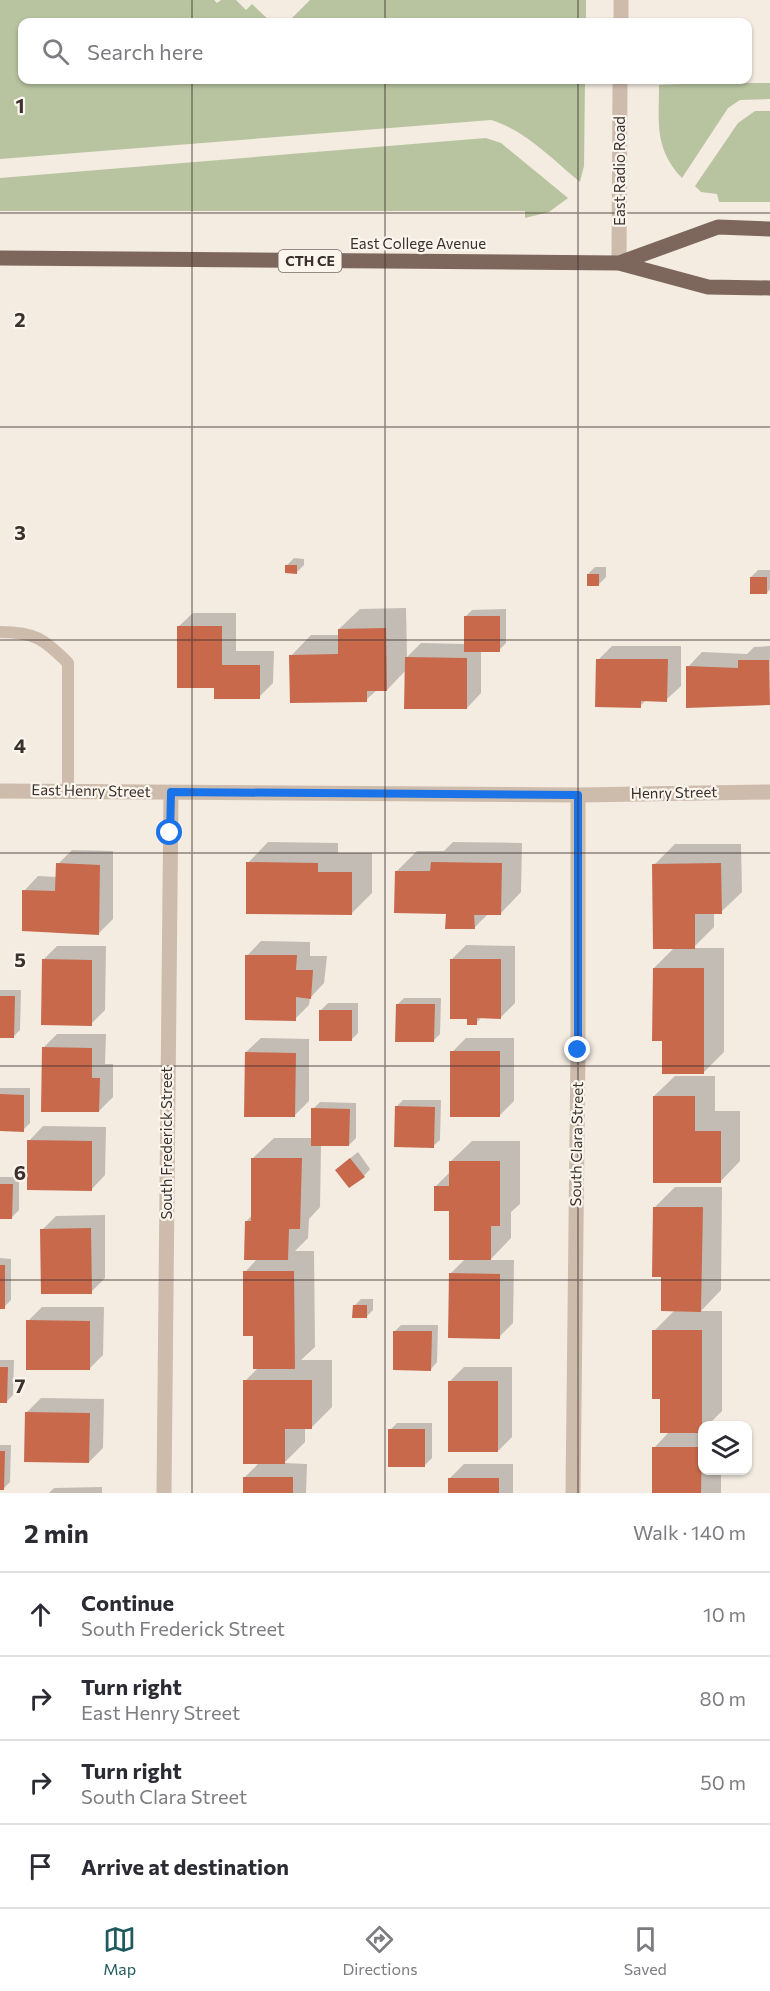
<!DOCTYPE html>
<meta charset="utf-8">
<style>
:root{--surface:#fff;--page:#f2f2f3;--text:#2b2b33;--muted:#7c7c81;--line:#e1e1e2;--accent:#1f5a5e}
body{margin:0;font-family:Commissioner,sans-serif;background:var(--page);color:var(--text)}
.controls{position:absolute;right:18px;bottom:18px;display:grid;overflow:hidden;border-radius:12px;box-shadow:0 2px 4px #0004}
.controls button{width:54px;height:54px;display:grid;place-items:center;padding:0;border:0;border-bottom:2px solid var(--line);background:var(--surface);color:var(--text);font:30px sans-serif}
.stop{position:absolute;width:18px;height:18px;margin:-14px;border:4px solid #1a73e8;border-radius:50%;background:#fff}
.stop.end{background:#1a73e8;border-color:#fff;box-shadow:0 2px 6px #0008}
.list{margin:0;padding:0;list-style:none}
h2{display:flex;justify-content:space-between;align-items:center;height:78px;margin:0;padding:0 24px;font-size:26px}
h2 small{font-size:20px;font-weight:400;color:var(--muted)}
.list li{display:grid;grid-template-columns:39px 1fr auto;gap:18px;align-items:center;box-sizing:border-box;height:84px;padding:0 24px;border-top:2px solid var(--line)}
.list b{display:block;font-size:22px;white-space:nowrap}
.list p{margin:0;font-size:20px;white-space:nowrap;color:var(--muted)}
.list em{font-size:20px;font-style:normal;color:var(--muted)}
.icon{flex:none;width:33px;height:33px;fill:none;stroke:currentColor;stroke-width:2;stroke-linecap:round;stroke-linejoin:round}
.map{position:relative;flex:none;width:770px;height:1493px;overflow:hidden}
.search{position:absolute;background:var(--surface);box-shadow:0 2px 4px #0004;left:18px;right:18px;top:18px;height:66px;display:flex;align-items:center;gap:15px;box-sizing:border-box;padding:0 21px;border-radius:12px;color:var(--muted);font-size:22px}
.sheet{height:414px;background:var(--surface)}
nav{display:flex;justify-content:space-around;align-items:center;box-sizing:border-box;height:84px;border-top:2px solid var(--line);background:var(--surface);font-size:16px;color:var(--muted)}
nav a{display:grid;justify-items:center;gap:3px}
nav .on{color:var(--accent)}
.map>svg:first-child{display:block}
.grass{fill:#b8c4a0}
.shadow{fill:#0003}
.building{fill:#c8694b}
.lines{fill:none;stroke-linecap:round;stroke-linejoin:round}
.lane{stroke:#cdbbac;stroke-width:12}
.street{stroke:#cdbbac;stroke-width:15}
.primary{stroke:#7d675c;stroke-width:15}
.route{stroke:#1a73e8;stroke-width:8}
.grid{fill:none;stroke:#3b302b;stroke-width:1.5;stroke-opacity:0.55}
.labels{text-anchor:middle;stroke-width:4.5;stroke-linejoin:round;paint-order:stroke}
.shield{fill:#fbf5ee;stroke:#756b66;stroke-width:1.5}
.shield-label{font-size:14px;font-weight:bold;fill:#3b302b}
.street-label{font-size:15px;fill:#3b302b;stroke:#fbf5ee}
.grid-label{font-size:20px;text-anchor:middle;font-weight:bold;fill:#3b302b;stroke:#fbf5ee;stroke-width:4.5;stroke-linejoin:round;paint-order:stroke}
</style>
<div class="map">
<svg width="770" height="1493" viewBox="0 0 770 1493">
<rect width="100%" height="100%" fill="#f4ebe1"/>
<path class="grass" d="M0,0H214L217,3L221,0H236L246,10L252,4L271,22H22V80H585L584,166L580,182C552,159 525,130 491,120L0,159Z
M310,0H586V22H288Z
M708,83H770V99L740,100L728,108L682,178C654,148 659,123 659,85Z
M755,111H770V202H719L717,194L701,192L695,186L738,123Z
M486,138L501,143L568,198L549,212L525,218V211H0V178Z"/>
<path class="shadow" d="M294,558L304,559V565L297,572L287,565Z
M595,567H606V577L599,584L588,574Z
M758,570H770V589L767,593L751,577Z
M406,608L407,657L421,643L465,644V617L472,610L506,609V643L499,650L481,651V693L467,708L406,670L387,690H377L366,700L291,656L311,635H339V629L360,609Z
M193,613H236V651H274L273,683L259,697L215,687L178,627Z
M612,646H681V686L666,700H646L640,706L598,660Z
M770,646L769,704L688,667L702,652L747,654L754,647Z
M268,842L338,843V853H372V893L351,914L248,863Z
M453,842L522,843L521,892L501,913H489L474,928L448,912L396,872L417,851H444Z
M675,844H741L742,892L721,912H714V927L693,948H724V1052L703,1073L663,1039L654,968L675,947L654,865Z
M72,850L113,851V919L98,934L56,933L24,891L38,876L57,877L58,864Z
M261,941L310,942V956H327L324,983L310,998L309,1005L295,1019L247,956Z
M466,945L515,946V1003L501,1017H482L476,1023L452,959Z
M57,946H106L105,1010L91,1024L43,960Z
M0,990H21L20,1030L13,1037L0,1036Z
M404,998H441L440,1034L433,1041L397,1005Z
M328,1003H358V1033L351,1040L321,1010Z
M57,1034H106L105,1064H113V1097L99,1111L43,1048Z
M261,1038L309,1039V1101L294,1116L246,1052Z
M466,1038H514V1101L499,1116L452,1052Z
M675,1076H715V1111H740V1161L720,1182L654,1096Z
M0,1088H30V1123L23,1130H0Z
M403,1100H441L440,1140L433,1146L396,1107Z
M320,1102L356,1103V1138L349,1145H321L320,1207L309,1219L308,1238L295,1251H314L315,1347L301,1360H332V1407L311,1428H305V1442L284,1463L307,1464L306,1493H244L245,1477L259,1463L245,1381L258,1368L245,1272L258,1258L246,1222L252,1215L253,1158L274,1138H313V1109Z
M43,1126L106,1127L105,1175L91,1190L29,1141Z
M472,1141H520V1204L511,1212V1238L490,1260H514L513,1323L499,1337L450,1274L465,1259L450,1210L435,1187L451,1171V1161Z
M358,1152L370,1169L364,1176L344,1163Z
M0,1177H19V1210L12,1217H0Z
M675,1187H722L721,1290L701,1311H722V1411L707,1426H702V1470H721V1493H654V1448L670,1431L662,1397L654,1331L675,1310L662,1276L655,1207Z
M105,1215V1278L91,1292L42,1230L56,1216Z
M0,1258L11,1259V1300L4,1307H0Z
M361,1299H373V1310L366,1317L354,1306Z
M42,1307H104L103,1355L89,1369L28,1321Z
M401,1325H438L437,1362L431,1369L394,1332Z
M0,1360H14L13,1395L6,1402H0Z
M464,1367H512V1437L498,1451L449,1382Z
M41,1398L104,1399L103,1448L89,1462L27,1412Z
M397,1423H432V1458L425,1465L390,1430Z
M0,1445H11L10,1482L4,1488H0Z
M464,1464H513V1493H450V1478Z
M102,1487V1493H49L54,1488Z"/>
<path class="building" d="M285,565H297V574L285,573Z
M587,574H599V586H587Z
M750,577H767V594H750Z
M464,616H500V652H464Z
M177,626H222V665H260V699H214V688H177Z
M386,628L387,691H367V702L290,703L289,655L338,654V629Z
M405,657L467,658V709H404Z
M596,659H668L667,702L641,701V708L595,707Z
M738,660H769L770,705L686,708V666L738,668Z
M246,862L318,863V872H352V915L246,914Z
M431,862L502,863L501,915H474L475,929H445L446,914L394,913L395,871H430Z
M56,863L100,865L99,935L22,931V890L55,891Z
M721,863L722,914H695V949H653L652,864Z
M245,955H297L296,970H313L311,999L296,997V1021L245,1020Z
M42,959L92,960V1026L41,1025Z
M450,959H501V1019L477,1018V1025H467V1019H450Z
M653,968H704V1074H662V1041H652Z
M0,996H15L14,1038H0Z
M396,1004H435L434,1042H395Z
M319,1010H352V1041H319Z
M42,1047L92,1048V1078H100L99,1112H41Z
M450,1051H500V1117H450Z
M245,1052L296,1053L295,1117H244Z
M0,1094L24,1095V1132L0,1131Z
M653,1096H695V1131H721V1183H653Z
M395,1106L435,1107L434,1148L394,1147Z
M311,1108L350,1109L349,1146H311Z
M27,1140L92,1141V1191L27,1190Z
M251,1158H302L300,1229H289L288,1260H244L245,1221H251Z
M350,1158L365,1177L349,1188L335,1170Z
M449,1161H500V1226H491V1260H449V1211H434V1186H449Z
M0,1184H13L12,1219H0Z
M653,1207H703L701,1312L661,1311V1277H652Z
M91,1228L92,1294H41L40,1229Z
M0,1265H5V1309H0Z
M243,1271H294L295,1369H253V1336H243Z
M449,1273L500,1274V1339L448,1338Z
M353,1305H367V1318H352Z
M26,1320L90,1321V1370H26Z
M652,1330H702V1433H660V1399H652Z
M393,1331H432L431,1371L393,1370Z
M0,1367H8L7,1403H0Z
M243,1380H312V1429H285V1464H243Z
M448,1381H498V1452H448Z
M25,1412L90,1413L89,1463L24,1462Z
M388,1429H425V1467H388Z
M652,1447H702L701,1493H652Z
M0,1451H5L4,1490H0Z
M243,1477H293V1493H243Z
M448,1478H499V1493H448Z"/>
<g class="lines">
<path class="lane" d="M0,632C35,632 44,639 68,663V791"/>
<path class="street" d="M621,22V0
M619,263L620,80
M0,791L578,795L770,792
M164,1493L171,792
M573,1493L578,1050V795"/>
<path class="primary" d="M0,258L619,263L708,287L770,288
M619,263L718,227L770,229"/>
</g>
<g class="lines">
<path class="route" d="M170,833L171,792L578,795V1050"/>
</g>
<path class="grid" d="M192,0V22M385,0V22M578,0V22M192,80V1493M385,80V1493M578,80V1493M0,213H770M0,427H770M0,640H770M0,853H770M0,1066H770M0,1280H770"/>
<g class="labels">
<rect class="shield" x="278.5" y="250" width="63" height="22" rx="4.5"/>
<g class="shield-label">
<text x="310" y="266">CTH CE</text>
</g>
<g class="street-label">
<text transform="translate(620 171) rotate(-90)" y="5">East Radio Road</text>
<text x="418" y="249">East College Avenue</text>
<text transform="translate(91 791) rotate(1)" y="5">East Henry Street</text>
<text transform="translate(674 793) rotate(-1)" y="5">Henry Street</text>
<text transform="translate(167 1143) rotate(-90)" y="5">South Frederick Street</text>
<text transform="translate(577 1144) rotate(-89)" y="5">South Clara Street</text>
</g>
</g>
<g class="grid-label">
<text x="20" y="113">1</text>
<text x="20" y="327">2</text>
<text x="20" y="540">3</text>
<text x="20" y="753">4</text>
<text x="20" y="967">5</text>
<text x="20" y="1180">6</text>
<text x="20" y="1393">7</text>
</g>
</svg>
<div class="controls">
<button><svg class="icon" aria-label="layers" viewBox="0 0 24 24"><path d="M12 4l9 5-9 5-9-5zM3 14l9 5 9-5"/></svg></button>
</div>
<div class="stop" style="left:170px;top:833px"></div>
<div class="stop end" style="left:578px;top:1050px"></div>
<div class="search"><svg class="icon" aria-label="search" viewBox="0 0 24 24"><circle cx="10" cy="10" r="6"/><path d="M15 15l6 6"/></svg>Search here</div>
</div>
<section class="sheet">
<h2>2 min<small>Walk · 140 m</small></h2>
<ul class="list">
<li><svg class="icon" aria-label="ahead" viewBox="0 0 24 24"><path d="M12 20V5M6 11l6-6 6 6"/></svg><div><b>Continue</b><p>South Frederick Street</p></div><em>10 m</em></li>
<li><svg class="icon" aria-label="right" viewBox="0 0 24 24"><path d="M7 20v-9h11M14 6l5 5-5 5"/></svg><div><b>Turn right</b><p>East Henry Street</p></div><em>80 m</em></li>
<li><svg class="icon" aria-label="right" viewBox="0 0 24 24"><path d="M7 20v-9h11M14 6l5 5-5 5"/></svg><div><b>Turn right</b><p>South Clara Street</p></div><em>50 m</em></li>
<li><svg class="icon" aria-label="arrive" viewBox="0 0 24 24"><path d="M6 21V4h12l-3 4 3 4H6"/></svg><div><b>Arrive at destination</b></div></li>
</ul>
</section>
<nav>
<a class="on"><svg class="icon" aria-label="map" viewBox="0 0 24 24"><path d="M3 6l6-2 6 2 6-2v14l-6 2-6-2-6 2zM9 4v14M15 6v14"/></svg>Map</a>
<a><svg class="icon" aria-label="directions" viewBox="0 0 24 24"><path d="M12 3l9 9-9 9-9-9zM9 14v-3h6M13 9l2 2-2 2"/></svg>Directions</a>
<a><svg class="icon" aria-label="saved" viewBox="0 0 24 24"><path d="M7 4h10v16l-5-4-5 4z"/></svg>Saved</a>
</nav>
